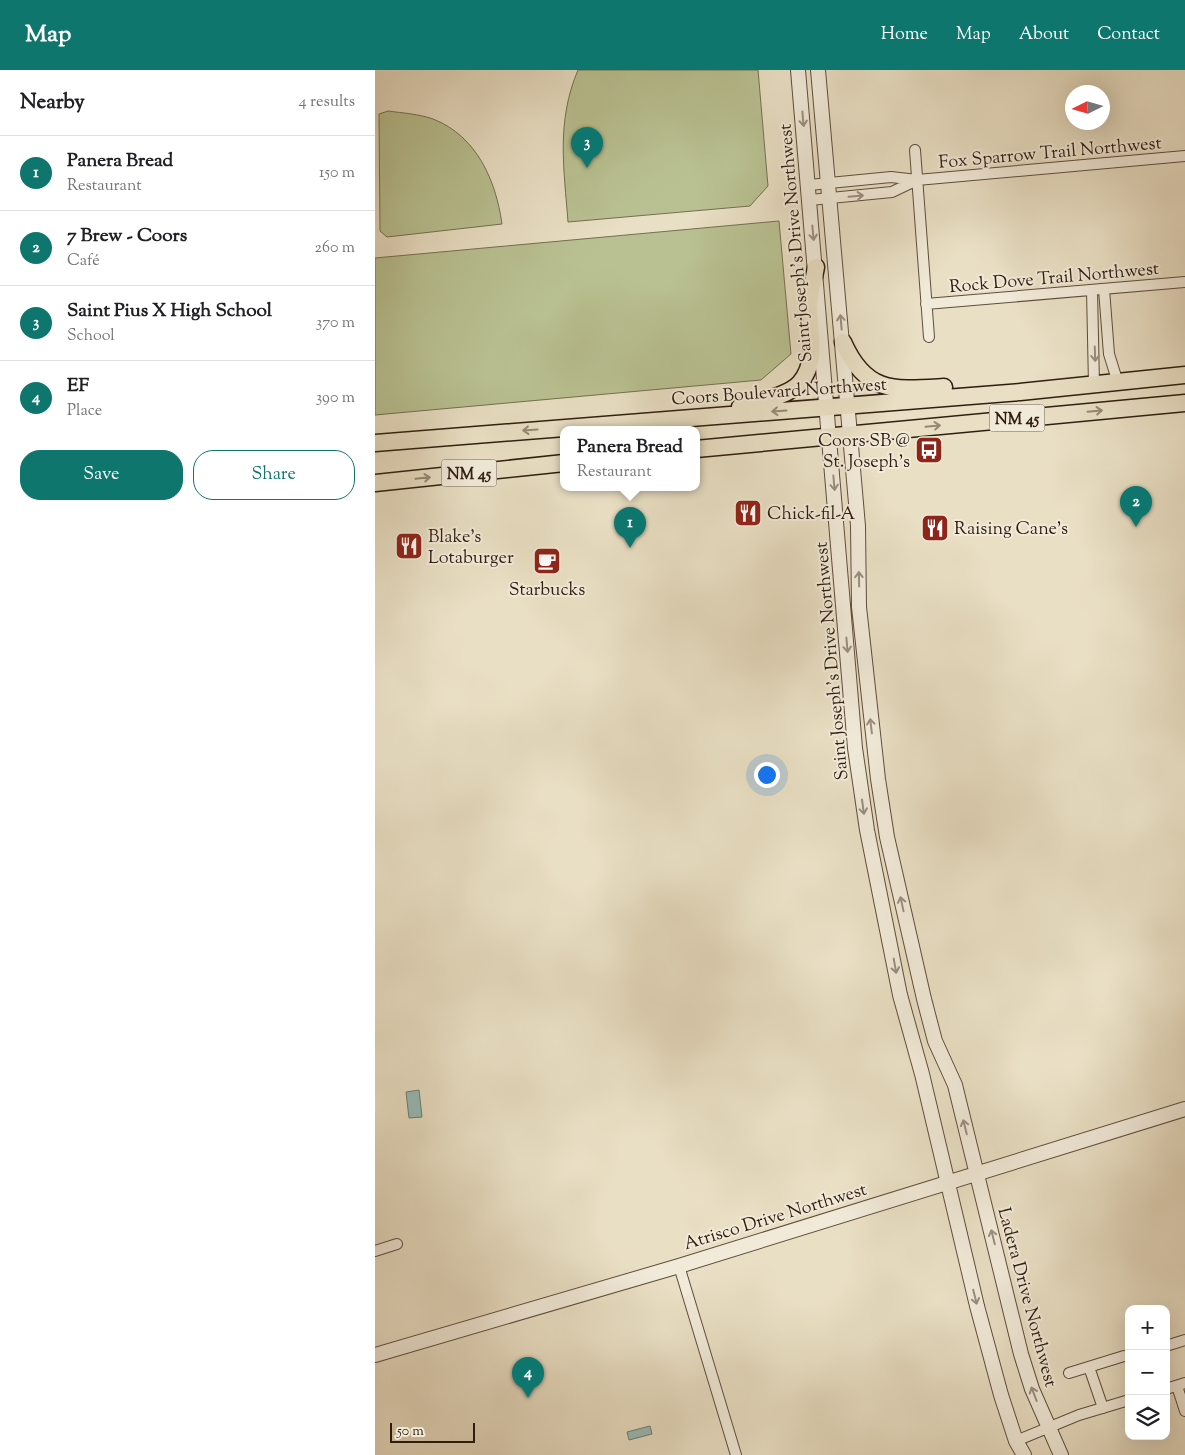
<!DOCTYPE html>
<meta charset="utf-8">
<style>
:root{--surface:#fff;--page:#f6f6f6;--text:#202124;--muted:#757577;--line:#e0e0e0;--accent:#0f766e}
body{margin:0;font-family:"Sorts Mill Goudy",serif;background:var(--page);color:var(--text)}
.controls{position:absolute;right:15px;bottom:15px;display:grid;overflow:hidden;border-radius:10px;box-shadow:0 5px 20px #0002}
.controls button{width:45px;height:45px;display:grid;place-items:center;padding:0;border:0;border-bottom:1px solid var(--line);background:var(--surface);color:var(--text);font:25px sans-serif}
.compass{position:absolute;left:690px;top:15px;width:45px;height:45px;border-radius:50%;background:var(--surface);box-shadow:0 5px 20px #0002;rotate:265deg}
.scale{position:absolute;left:15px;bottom:12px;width:85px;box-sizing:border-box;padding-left:5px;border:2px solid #2f1e10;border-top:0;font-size:14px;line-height:18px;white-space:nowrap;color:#2f1e10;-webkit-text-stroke:4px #f1ead9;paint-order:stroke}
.you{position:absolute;left:391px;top:704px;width:18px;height:18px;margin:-12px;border:4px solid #fff;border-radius:50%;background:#1a73e8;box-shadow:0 0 0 8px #1a73e833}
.badge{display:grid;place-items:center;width:32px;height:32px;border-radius:50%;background:var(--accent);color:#fff;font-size:16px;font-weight:700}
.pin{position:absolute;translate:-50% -41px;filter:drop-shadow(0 1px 2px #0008)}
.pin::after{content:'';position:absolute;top:26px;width:18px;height:15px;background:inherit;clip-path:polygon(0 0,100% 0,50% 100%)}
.popup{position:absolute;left:185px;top:356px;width:140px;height:65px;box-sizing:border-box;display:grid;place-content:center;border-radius:10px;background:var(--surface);filter:drop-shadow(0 1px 4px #0005);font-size:16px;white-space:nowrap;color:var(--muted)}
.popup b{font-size:19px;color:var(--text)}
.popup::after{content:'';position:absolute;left:50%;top:100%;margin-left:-10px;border:10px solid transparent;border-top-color:var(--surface)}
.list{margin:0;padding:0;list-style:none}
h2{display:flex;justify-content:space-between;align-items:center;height:65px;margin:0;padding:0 20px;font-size:21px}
h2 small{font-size:16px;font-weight:400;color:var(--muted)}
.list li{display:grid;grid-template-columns:32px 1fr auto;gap:15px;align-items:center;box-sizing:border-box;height:75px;padding:0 20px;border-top:1px solid var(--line)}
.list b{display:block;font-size:19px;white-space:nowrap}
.list p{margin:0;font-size:16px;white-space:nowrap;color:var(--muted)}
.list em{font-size:16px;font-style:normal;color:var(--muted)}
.actions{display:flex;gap:10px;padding:15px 20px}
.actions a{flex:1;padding:11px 0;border:1px solid var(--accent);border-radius:20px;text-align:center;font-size:18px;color:var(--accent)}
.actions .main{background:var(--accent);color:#fff}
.icon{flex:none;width:28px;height:28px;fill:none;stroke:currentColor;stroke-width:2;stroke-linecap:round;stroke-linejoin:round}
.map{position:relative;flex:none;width:810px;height:1385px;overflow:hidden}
header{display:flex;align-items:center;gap:30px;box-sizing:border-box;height:70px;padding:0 25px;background:var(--accent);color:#fff}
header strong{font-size:24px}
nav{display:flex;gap:28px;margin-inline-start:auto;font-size:18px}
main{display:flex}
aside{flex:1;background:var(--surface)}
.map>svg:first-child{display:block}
.green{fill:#b9c192;stroke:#747051}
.water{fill:#98bcb9;stroke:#6e7d75}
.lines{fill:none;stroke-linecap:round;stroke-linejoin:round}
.minor-casing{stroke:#5e4e3d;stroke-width:12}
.tertiary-casing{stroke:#5e4e3d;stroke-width:16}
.primary-casing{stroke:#2f1e10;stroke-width:19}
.minor{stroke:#f1ead9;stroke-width:10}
.tertiary{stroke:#f1ead9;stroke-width:14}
.primary{stroke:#e9dfc4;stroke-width:16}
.oneway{stroke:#9a8e7f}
.oneway2{stroke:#958873}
.labels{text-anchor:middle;stroke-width:4;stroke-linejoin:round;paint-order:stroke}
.shield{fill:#f1ead9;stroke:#695b4c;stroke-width:1}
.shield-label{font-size:16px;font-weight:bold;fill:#2f1e10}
.street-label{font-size:18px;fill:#2f1e10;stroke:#f1ead9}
.poi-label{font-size:18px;fill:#2f1e10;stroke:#f1ead9;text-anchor:start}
</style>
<header>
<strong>Map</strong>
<nav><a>Home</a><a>Map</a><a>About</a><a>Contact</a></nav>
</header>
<main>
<aside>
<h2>Nearby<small>4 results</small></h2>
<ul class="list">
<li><span class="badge">1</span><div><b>Panera Bread</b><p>Restaurant</p></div><em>150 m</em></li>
<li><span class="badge">2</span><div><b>7 Brew - Coors</b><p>Café</p></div><em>260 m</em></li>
<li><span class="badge">3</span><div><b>Saint Pius X High School</b><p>School</p></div><em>370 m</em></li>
<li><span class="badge">4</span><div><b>EF</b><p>Place</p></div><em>390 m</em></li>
</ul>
<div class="actions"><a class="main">Save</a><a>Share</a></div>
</aside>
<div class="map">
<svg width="810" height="1385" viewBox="0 0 810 1385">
<rect width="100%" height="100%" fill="#e9dfc4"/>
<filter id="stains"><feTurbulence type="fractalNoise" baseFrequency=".004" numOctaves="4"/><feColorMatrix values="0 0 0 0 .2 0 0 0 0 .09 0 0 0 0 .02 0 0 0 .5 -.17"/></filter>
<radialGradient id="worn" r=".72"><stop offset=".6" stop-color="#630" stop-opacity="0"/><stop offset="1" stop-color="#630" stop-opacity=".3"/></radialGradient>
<path class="green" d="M203,0H383L393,116L375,136L193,152C189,98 181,52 203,0Z
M13,41C28,43 44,44 58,49C102,66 121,111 127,154L12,167L5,161L4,44Z
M404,151L416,284L386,310L0,345V188Z"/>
<path class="water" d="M44,1020L47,1047L34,1048L31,1022Z
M275,1356L277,1364L254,1370L252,1362Z"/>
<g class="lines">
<g class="minor-casing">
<path id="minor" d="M540,80L554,267
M434,115L516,107L542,110L810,86
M435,130L517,122L542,110
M729,219L734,284L743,313
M717,220L719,315
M551,234L810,212
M0,1181L22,1174
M304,1196L361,1385
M791,1276L810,1270
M714,1297L728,1338
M694,1303L749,1286
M802,1316L810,1341
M791,1319L810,1313
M641,1371L704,1345L754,1330"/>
</g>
<g class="tertiary-casing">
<path id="tertiary" d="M423,0L480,678L492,760L525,925L547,1004L602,1236L626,1325L641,1371L649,1385
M443,0L483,456L484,537L503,709L512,767L549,929L560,971L580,1015L646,1284L657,1319L686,1385
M0,1285L304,1196L810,1039"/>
</g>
<g class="primary-casing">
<path id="primary" d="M468,272C491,324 519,320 569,317
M365,337C381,332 414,326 425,313C444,290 434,261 434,235C435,222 439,209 441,197
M0,373L645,322L810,305
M321,379L810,333
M0,413L189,393"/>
</g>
<use href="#minor" class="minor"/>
<use href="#tertiary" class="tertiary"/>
<use href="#primary" class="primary"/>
</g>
<defs><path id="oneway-shaft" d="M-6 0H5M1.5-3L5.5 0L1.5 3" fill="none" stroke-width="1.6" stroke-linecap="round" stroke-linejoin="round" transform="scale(1.25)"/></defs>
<g class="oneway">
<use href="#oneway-shaft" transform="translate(428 49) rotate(85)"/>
<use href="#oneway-shaft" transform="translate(481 126) rotate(-5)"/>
<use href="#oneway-shaft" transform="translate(438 163) rotate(85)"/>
<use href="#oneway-shaft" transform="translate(466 252) rotate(-95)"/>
<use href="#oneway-shaft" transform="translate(720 284) rotate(88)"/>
<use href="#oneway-shaft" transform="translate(459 413) rotate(85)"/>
<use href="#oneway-shaft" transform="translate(484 509) rotate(-91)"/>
<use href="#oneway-shaft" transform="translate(472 575) rotate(85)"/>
<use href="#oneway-shaft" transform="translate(496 656) rotate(-97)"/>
<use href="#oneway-shaft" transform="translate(488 737) rotate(82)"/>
<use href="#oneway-shaft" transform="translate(527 834) rotate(-102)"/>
<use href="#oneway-shaft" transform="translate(520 896) rotate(80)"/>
<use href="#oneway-shaft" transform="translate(590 1057) rotate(-104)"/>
<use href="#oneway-shaft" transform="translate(618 1167) rotate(-104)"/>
<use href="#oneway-shaft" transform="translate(600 1227) rotate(76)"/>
<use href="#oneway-shaft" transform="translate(659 1324) rotate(-111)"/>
</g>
<g class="oneway2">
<use href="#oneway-shaft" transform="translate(404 341) rotate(176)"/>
<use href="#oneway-shaft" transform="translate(720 341) rotate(-5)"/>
<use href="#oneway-shaft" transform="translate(558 356) rotate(-5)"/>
<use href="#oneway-shaft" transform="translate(155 360) rotate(176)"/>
<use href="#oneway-shaft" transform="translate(48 408) rotate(-6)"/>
</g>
<defs>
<g id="bus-square" transform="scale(1.4375)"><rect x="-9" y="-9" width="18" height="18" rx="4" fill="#8f2418" stroke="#f1ead9"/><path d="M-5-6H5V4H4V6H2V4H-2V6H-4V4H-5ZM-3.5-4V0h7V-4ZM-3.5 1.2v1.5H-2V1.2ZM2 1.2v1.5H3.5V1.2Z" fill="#fff"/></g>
<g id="restaurant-square" transform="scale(1.4375)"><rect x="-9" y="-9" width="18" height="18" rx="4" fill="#8f2418" stroke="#f1ead9"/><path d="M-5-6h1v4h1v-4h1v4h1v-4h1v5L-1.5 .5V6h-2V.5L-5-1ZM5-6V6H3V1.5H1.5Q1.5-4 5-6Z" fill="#fff"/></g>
<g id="cafe-square" transform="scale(1.4375)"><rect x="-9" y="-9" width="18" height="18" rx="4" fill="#8f2418" stroke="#f1ead9"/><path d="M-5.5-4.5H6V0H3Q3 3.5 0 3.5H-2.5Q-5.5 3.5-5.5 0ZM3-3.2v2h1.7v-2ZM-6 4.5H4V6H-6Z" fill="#fff"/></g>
</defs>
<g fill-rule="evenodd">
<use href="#bus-square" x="554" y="380"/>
<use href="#restaurant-square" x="373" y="443"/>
<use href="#restaurant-square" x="560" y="458"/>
<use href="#restaurant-square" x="34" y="476"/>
<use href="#cafe-square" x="172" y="491"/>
</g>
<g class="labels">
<g class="shield">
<rect x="614.5" y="334.5" width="55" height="27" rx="4"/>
<rect x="66.5" y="389.5" width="55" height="27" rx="4"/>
</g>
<g class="shield-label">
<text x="642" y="354">NM 45</text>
<text x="94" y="409">NM 45</text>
</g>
<g class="street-label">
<text transform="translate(675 82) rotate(-5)" y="6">Fox Sparrow Trail Northwest</text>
<text transform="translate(420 173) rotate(-95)" y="6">Saint Joseph's Drive Northwest</text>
<text transform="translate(679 207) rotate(-5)" y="6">Rock Dove Trail Northwest</text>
<text transform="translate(404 321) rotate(-4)" y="6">Coors Boulevard Northwest</text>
<text transform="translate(456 591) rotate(-95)" y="6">Saint Joseph's Drive Northwest</text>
<text transform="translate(400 1146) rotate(-17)" y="6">Atrisco Drive Northwest</text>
<text transform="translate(653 1227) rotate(75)" y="6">Ladera Drive Northwest</text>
</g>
<g class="poi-label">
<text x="535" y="376" text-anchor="end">Coors SB @<tspan x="535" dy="21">St. Joseph's</tspan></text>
<text x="392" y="449">Chick-fil-A</text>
<text x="579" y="464">Raising Cane's</text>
<text x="53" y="472">Blake's<tspan x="53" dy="21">Lotaburger</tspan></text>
<text x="172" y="525" text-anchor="middle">Starbucks</text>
</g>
</g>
<rect width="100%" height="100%" filter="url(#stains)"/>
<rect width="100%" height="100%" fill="url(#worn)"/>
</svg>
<div class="controls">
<button>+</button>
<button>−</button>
<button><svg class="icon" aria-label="layers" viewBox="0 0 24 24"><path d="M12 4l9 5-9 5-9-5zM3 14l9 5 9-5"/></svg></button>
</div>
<svg class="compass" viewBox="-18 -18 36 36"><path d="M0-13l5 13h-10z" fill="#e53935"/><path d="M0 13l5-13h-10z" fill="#757577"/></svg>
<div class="scale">50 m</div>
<div class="you"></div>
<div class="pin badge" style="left:255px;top:478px">1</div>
<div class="popup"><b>Panera Bread</b>Restaurant</div>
<div class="pin badge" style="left:761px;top:457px">2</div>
<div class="pin badge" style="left:212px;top:98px">3</div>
<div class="pin badge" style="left:153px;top:1328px">4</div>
</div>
</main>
